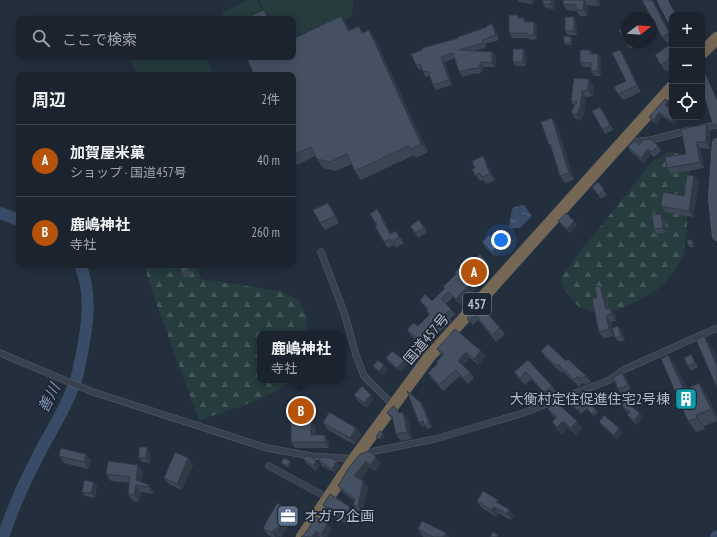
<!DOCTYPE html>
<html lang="ja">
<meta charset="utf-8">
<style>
:root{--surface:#1b232e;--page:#242b36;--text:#f1f3f6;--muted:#a0a4aa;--line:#39404a;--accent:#b45309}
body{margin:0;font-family:"PT Sans Narrow","Noto Sans JP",sans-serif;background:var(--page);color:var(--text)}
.controls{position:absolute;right:12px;top:12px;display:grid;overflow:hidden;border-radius:8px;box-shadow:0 2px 10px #0003}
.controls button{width:36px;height:36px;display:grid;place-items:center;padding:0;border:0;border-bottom:1px solid var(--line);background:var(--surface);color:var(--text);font:20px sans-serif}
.compass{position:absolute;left:621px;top:12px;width:36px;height:36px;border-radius:50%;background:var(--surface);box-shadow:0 2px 10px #0003;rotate:73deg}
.you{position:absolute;left:501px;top:240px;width:14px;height:14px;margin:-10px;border:3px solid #fff;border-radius:50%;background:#1a73e8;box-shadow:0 0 0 6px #1a73e833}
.badge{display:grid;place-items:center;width:26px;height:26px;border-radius:50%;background:var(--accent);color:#fff;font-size:13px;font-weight:700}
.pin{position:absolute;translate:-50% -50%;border:2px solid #fff;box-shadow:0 1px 4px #0006}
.popup{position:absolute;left:257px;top:331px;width:88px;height:52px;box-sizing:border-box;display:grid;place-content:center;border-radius:8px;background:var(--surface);filter:drop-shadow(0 1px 3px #0005);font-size:13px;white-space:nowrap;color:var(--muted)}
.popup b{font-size:15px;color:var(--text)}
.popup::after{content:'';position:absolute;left:50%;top:100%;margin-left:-8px;border:8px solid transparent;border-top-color:var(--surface)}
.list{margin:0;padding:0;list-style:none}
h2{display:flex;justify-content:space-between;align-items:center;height:52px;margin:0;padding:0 16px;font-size:17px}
h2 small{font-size:13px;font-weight:400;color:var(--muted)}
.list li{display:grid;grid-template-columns:26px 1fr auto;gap:12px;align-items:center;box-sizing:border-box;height:72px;padding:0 16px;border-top:1px solid var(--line)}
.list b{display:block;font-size:15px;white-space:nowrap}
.list p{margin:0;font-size:13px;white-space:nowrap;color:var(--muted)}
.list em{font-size:13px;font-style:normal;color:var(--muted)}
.icon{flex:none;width:22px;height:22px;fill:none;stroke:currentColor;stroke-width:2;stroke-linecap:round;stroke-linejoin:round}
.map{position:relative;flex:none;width:717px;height:537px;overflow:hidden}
.search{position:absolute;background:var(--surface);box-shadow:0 2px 10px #0003;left:16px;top:16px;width:280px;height:44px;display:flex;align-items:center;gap:10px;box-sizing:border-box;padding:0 14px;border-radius:8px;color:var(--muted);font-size:15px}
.panel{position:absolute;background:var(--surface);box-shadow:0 2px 10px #0003;left:16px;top:72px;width:280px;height:196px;border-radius:8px}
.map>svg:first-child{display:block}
.green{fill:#263c3f}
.forest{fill:url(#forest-firs)}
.water{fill:url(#water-ripples)}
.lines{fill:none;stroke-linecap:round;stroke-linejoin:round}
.river{stroke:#394c67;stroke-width:12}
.street-casing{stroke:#565f6c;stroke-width:7}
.secondary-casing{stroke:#565f6c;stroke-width:10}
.highway-casing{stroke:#434c59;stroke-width:13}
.street{stroke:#38414e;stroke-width:6}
.secondary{stroke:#465061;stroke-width:9}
.highway{stroke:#746855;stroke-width:12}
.wall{fill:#3b4654}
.shaded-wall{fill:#303945}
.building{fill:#455162;stroke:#303945}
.labels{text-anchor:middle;stroke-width:3.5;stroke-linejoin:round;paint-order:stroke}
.shield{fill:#1d2633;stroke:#878f9c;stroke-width:1}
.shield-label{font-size:13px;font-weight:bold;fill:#b4bcc9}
.street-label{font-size:14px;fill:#b4bcc9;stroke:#1d2633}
.poi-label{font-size:14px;fill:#b4bcc9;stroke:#1d2633;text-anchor:end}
.water-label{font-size:15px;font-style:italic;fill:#7c92b1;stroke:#1d2633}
</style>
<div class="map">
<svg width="717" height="537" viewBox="0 0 717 537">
<defs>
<pattern id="forest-firs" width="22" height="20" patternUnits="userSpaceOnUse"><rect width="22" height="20" fill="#263c3f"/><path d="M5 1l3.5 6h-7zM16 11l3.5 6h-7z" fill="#435659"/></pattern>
<pattern id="water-ripples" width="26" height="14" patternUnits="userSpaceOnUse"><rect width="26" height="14" fill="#394c67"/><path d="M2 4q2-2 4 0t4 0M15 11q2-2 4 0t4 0" fill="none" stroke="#53647b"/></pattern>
</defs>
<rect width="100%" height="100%" fill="#242f3e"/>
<path class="green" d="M249,0H257L264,15L254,19H225L222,12Z
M259,0H354L351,17L293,45V19H271L269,13L265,15Z
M130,57H206L214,75H137Z"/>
<path class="forest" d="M668,152L681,154L690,170V196L684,253L674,272L657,290L623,308L600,315L579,307L565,291L561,279L579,253L652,162Z
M144,265H196L201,279L281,291L300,301L307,318L306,334H260V380H294C266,400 231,410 199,420L156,303Z"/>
<path class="water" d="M524,205L532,216L520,228H512L509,227L512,209L517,206Z"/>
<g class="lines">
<path class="river" d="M0,213L19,220
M3,537C12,510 24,483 37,458C49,434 65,410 74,385C78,376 79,367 81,358C87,328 93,294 80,265
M716,537L717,536"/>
<g class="street-casing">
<path id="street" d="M701,128L717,125
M623,143L651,140L690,130
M321,252L344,312L356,355L364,376L393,405
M0,353L93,392L267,448L311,456L355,459
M363,455L375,451L435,439L520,414L610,380L623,370L717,328
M269,466L328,498"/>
</g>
<g class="secondary-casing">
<path id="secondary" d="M662,0L672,19
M702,79L711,100L717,120
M717,143L713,198L717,236"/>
</g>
<g class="highway-casing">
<path id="highway" d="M702,53L717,38
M302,537L354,459L429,357L672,87"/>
</g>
<use href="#street" class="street"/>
<use href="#secondary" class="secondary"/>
<use href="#highway" class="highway"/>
</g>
<path class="wall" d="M518,0H534L533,4L519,2Z
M555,0L554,9L546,8L543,4Z
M563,0H600V6L588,5L587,16H580L576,11L567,10L563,4Z
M642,0H653L672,36V41L667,43L662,37Z
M341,16L348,25L350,30L363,32L375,39L428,152L416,158L414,155L361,180L355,171L352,164L336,171L323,168L315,156L297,165L293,159V75H254V57L255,59Z
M520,18L527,22H534L537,26V39L530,40L529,38H512L509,33Z
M577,22V35H568L565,31Z
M627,25V42H642L630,49L625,42Z
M496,29L499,40L485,44L486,47L475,51L492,52L496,56L495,67H484L482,72L477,74L476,73L463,77L459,72L455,58L445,62L452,85L436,90L433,85L429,76L426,77L423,72L422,69L419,70L416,65Z
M572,39V45H566L564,43Z
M672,43V68L666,72L655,55Z
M590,50L593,54H598L601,58V76H594L591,71V67H583L580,62Z
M620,50L624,56L641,92L623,100L618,94L626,81Z
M526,53V66H516L513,62Z
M574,78L594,85L593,96L586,97L584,115L580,121L575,118L571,112L574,106L571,101Z
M668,101L670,105L669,108L679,118L674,125L662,116L657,124L652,121L649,117Z
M600,107L604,112L613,130L605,134L602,129Z
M552,118L557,125L574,180L565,183L560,176L552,150L549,145Z
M706,124L710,131V149L700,148L704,168L671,174L667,168L686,154Z
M639,145L658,146L661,151L654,157L651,154L644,163L631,152L628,147Z
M483,156L487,163L495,180L486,184L483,180L480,181L475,175V168Z
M694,176L699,182L693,217L665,212L661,206L684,196Z
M598,182L607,195L601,199L592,187Z
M328,203L333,210L339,223L325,230L320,223Z
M377,209L386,224H385L391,234L400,237L404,243L396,248L394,245L388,248L384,242L377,225Z
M665,218L666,233L657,234L654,229Z
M558,221H574L577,225L570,233L562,226Z
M423,225L427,232L418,238L415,233Z
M692,240L694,242V247H689L688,245Z
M482,242L503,249L495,257L485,247Z
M475,259L486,261L490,267L476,281L478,286L460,305L453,297L446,304L455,314L450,319L451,321L432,339L431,338L424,347L411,336L407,330L418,326L429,315L426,310H427L424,306L420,301H432L445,288L443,287Z
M179,265H188L192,275L185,278L182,273Z
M604,293L609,308H610L615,314L616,321L611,322L614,336L604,338L599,332L597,297Z
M477,313L479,315L500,328L505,334L496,342L478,320L473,325L467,318Z
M618,326L622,331L625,340L619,342L615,338Z
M437,349L481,351L485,357L478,365L470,358L463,366L470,372L474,378L468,384L460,376L443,391L432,379L428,373L438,363L436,362L442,356Z
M541,351L566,361L586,376L591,382L585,385L583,383L579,387L562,371L561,373L546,358Z
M691,354L694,359L698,367L691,371L688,366Z
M668,355L676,366L687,389L699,383L707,394L717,417V421L704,426L705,429L696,432L688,421Z
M386,358L404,360L407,365L401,372L389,363Z
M528,360L552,386L557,393L549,398L531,379L525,385L519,379L514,372Z
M384,365L387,370L383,375L376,370L373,366Z
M626,377L631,389L621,394L618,389Z
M577,391L589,407L596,410L598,412L594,416L587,409L581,414L568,398Z
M354,395L374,399L367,408L357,400Z
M622,406L643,417L637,425L631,420L627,415L629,413L625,411Z
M424,407L432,427L427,429L425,426L422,427L419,423Z
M548,409L577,421L582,428L576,435L568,427L562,434L557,429L552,422L556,418L553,416Z
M387,413H401L408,419L412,439L401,441L396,434L393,421Z
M311,421L316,428V435L329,442V448H295L291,442Z
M599,422L619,428L622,433L617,439L602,426Z
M323,423L356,428L361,435L355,445L328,430Z
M150,452V463L142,462L139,458Z
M86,454L91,460L88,469L64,463L59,456Z
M360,454L381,463L375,471L370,467L360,479L368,487L362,512L357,511L353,505L354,501L343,492L338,486Z
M188,458L193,465L182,490L169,484L164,478Z
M303,459L320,465L316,471L307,464Z
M290,461L291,463L289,468L283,465L281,463Z
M319,461L340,465L335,473L322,466Z
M138,465L143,472L141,482L149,485L154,492L153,494L141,492L139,502L133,501L128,494L130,483L111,481L106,474Z
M94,482L97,486L95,498L85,496L82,492Z
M498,500L501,505L509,509L514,516L511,520L498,513L496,517L481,507L477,501Z
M323,505L355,514L348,525L328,512Z
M292,515L289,520L291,523L281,537L279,536L278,537H272L268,535L263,528Z
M327,524L332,529L327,537H301Z
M418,529L446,533L449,537H424L422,536Z"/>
<path class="shaded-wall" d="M530,0H534L533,4Z
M551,0H555L554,9L551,4Z
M584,0L588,5L587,16L583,10Z
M596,0H600V6Z
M652,0H653L672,37L669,33Z
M264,10L270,19H268Z
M341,16L348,25L354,40L348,31Z
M574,17L577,22V35L574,31Z
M524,18L527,22H524Z
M534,22L537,26V39L534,35Z
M492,24L496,29L499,40L496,35Z
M369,30L375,39L428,152L421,144Z
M571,37L572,39V45L571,43Z
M523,49L526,53V66L523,62Z
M620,50L624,56L641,92L637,85Z
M492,52L496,56L495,67L492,63Z
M598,54L601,58V76L598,71Z
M441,57L445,62L452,85L449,80Z
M481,62L484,67L482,72L479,68Z
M589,79L594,85L593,96L588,90Z
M582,91L586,97L584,115L580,121L576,115Z
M668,101L670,105L668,109L665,105Z
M600,107L604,112L613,130L610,125Z
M659,112L662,116L657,124L654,120Z
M674,117H678L679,118L674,125L671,121Z
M552,118L557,125L574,180L569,173Z
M706,124L710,131V149L706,142Z
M696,142L700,148L704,168L700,162Z
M648,149L651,154L644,163L641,158Z
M483,156L487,163L495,180L490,174Z
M694,176L699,182L693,217L689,211Z
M328,203L333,210L339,223L335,216Z
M661,214L665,218L666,233L663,228Z
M574,221L577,225L570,233L567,229Z
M692,240L694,242V247L693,245Z
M499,244L503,249L495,257L492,252Z
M187,265H188L189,266L192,275Z
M472,275L476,281L478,286L460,305L456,299Z
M600,286L604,293L610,315L606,309Z
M610,308L615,314L616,321L612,314Z
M606,316L611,322L614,336L609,329Z
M618,326L622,331L625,340L621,336Z
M427,332L431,338L424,347L420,341Z
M704,336L713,349L717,358V366Z
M481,351L485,357L478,365L474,359Z
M466,352L470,358L462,367L458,361Z
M691,354L694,359L698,367L695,363Z
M668,355L676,366L692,401L684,390Z
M404,360L407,365L401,372L397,368Z
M384,365L387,370L383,375L379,371Z
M622,373L626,377L631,389L628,385Z
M699,383L707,394L717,418L711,409Z
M371,395L374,399L367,408L364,403Z
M421,403L424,407L432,427L429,423Z
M403,412L408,419L412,439L407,432Z
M640,413L643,417L637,425L634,420Z
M696,415L704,426L705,429L697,418Z
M311,421L316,428V442L311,435Z
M563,421L568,427L562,434L557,427Z
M577,421L582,428L576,435L571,428Z
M356,428L361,435L355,445L350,438Z
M619,428L622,433L617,439L614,435Z
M383,433L385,436L381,442L380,439Z
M325,435L329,442V448L325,442Z
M147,447L150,452V463L146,458Z
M86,454L91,460L88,469L84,462Z
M376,457L381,463L375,471L370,465Z
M188,458L193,465L182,490L177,484Z
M290,461L291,463L289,468L288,466Z
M316,461L320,465L316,471L313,466Z
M337,461L340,465L335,473L332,469Z
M366,461L370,467L359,482L354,476Z
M138,465L143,472L141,487L136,480Z
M363,481L368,487L362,512L358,506Z
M94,482L97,486L95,498L91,493Z
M136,485L141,492L139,502L134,495Z
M149,485L154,492L153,494L148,487Z
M498,500L502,506L496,502Z
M350,507L355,514L348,525L343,518Z
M494,507L498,513L496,517L491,510Z
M287,508L292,515L289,520L291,523L281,537L276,530Z
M509,509L514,516L511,520L507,514Z
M327,524L332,529L327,537H323L321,534Z
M274,529L279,536L278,537H275L272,533Z
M316,531L320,537H312Z
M446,533L449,537H443Z"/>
<path class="building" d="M543,0H551V4H543Z
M563,0H584L583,10H576V5L563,4Z
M642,0H652L669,33L662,37Z
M264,10L268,19H248L252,17L251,16Z
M509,15H518V18H524V22H534V35H527V33H509Z
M341,16L348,31L359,26L362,33L369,30L421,144L410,149L408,146L355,171L347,154L330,162L317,159L311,147L293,155V75H254L247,59L252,57H254L255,60L260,57H293V39Z
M565,17H574V31H565Z
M492,24L496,35L482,40L483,43L459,50L492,52V63L481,62L479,68L473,69V68L459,72L453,53L441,57L449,80L433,85L428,71L423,72L420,64L416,65L411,54L422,50V48L459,38L458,37L487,27L486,26Z
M627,25V41L625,42L618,30Z
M564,36L571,37V43H564Z
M672,43V58L661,65L655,55Z
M513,49H523V62H513Z
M580,50H590V54H598V71H591V63L580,62Z
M620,50L637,85L618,94L614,87L626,81L612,53Z
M574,78L589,79L588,90L582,91L580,108L576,115L571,112L577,102L571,101Z
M665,99L668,101L665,105L672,111V117H674L671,121L659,112L654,120L649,117Z
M600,107L610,125L602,129L592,111Z
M552,118L569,173L560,176L550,144L549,145L541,122Z
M706,124V142H696L700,162L667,168L665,157L686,154L681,129Z
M651,139L658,146L651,152L648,149L641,158L628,147L633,142L635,141L639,145L643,140Z
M483,156L490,174L482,177L480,173L475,175L472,169L475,168L472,161Z
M687,175L694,176L689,211L661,206L663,192L684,196Z
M598,182L604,190L598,195L592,187Z
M328,203L335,216L320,223L313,210Z
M377,209L382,217L381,218L390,234L396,231L399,237L392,242L390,239L384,242L375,226L377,225L370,214Z
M566,213L574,221L567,229L558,221Z
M661,214L663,228L654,229L652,215Z
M419,220L424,228L415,233L410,226Z
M489,235L499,244L492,252L482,242Z
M687,240H692L693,245H688Z
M480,254L486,261L472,275L474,280L456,299L449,292L441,299L451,309L445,314L447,315L428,333L427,332L420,341L407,330L413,323L418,326L430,314L426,310L428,309L420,301L425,294L432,301L445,288L443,287L456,274L455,272L471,256L475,259Z
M179,265H187L189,270L182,273Z
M600,286L606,309L610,308L612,314L606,316L609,329L599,332L592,299L597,297L595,287Z
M474,310L477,313L469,321L467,318Z
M485,310L500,328L492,335L477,317Z
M618,326L621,336L615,338L612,328Z
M455,329L481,351L474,359L466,352L458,361L470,372L464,378L456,370L439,385L428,373L438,363L436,362L444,354L437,349Z
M704,336L717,366V388L696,340Z
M548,344L566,361L568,359L586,376L580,378L578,376L574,380L558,364L556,366L541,351Z
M392,351L404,360L397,368L386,358Z
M691,354L695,363L688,366L684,358Z
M668,355L684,390L699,383L711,409L696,415L697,418L688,421L661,359Z
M378,360L384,365L379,371L373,366Z
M528,360L552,386L544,392L526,372L520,378L514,372Z
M622,373L628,385L618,389L613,377Z
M362,386L371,395L364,403L354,395Z
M407,391L421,403L429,423L424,425L423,421L419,423Z
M577,391L586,403L577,410L568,398Z
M555,401L577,421L571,428L563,421L557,427L552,422L557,417L548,409Z
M625,401L640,413L634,420L627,415L630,412L622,406Z
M591,405L596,410L592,414L587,409Z
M393,406L398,410L399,413L403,412L407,432L396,434L392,416L387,413Z
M329,412L356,428L350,438L323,423Z
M604,415L619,428L614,435L599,422Z
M291,421H311V435H325V442H291Z
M380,431L383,433L380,439L376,437Z
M139,447H147L146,458H139Z
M61,448L86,454L84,462L59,456Z
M369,451L376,457L370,465L366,461L354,476L363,481L358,506L353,505L355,499L338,486L348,469L360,454Z
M175,452L188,458L177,484L164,478Z
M306,456H310L316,461L313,466L303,459Z
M321,457L331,458L337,461L332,469L319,461Z
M284,458L290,461L288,466L281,463Z
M108,461L138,465L136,480L149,485L148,487L136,485L134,495L128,494L130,477L106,474Z
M84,480L94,482L91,493L82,492Z
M483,491L498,500L496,502L509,509L507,514L494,507L491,510L477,501Z
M330,494L350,507L343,518L323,505Z
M277,503L287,508L283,515L286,516L276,530L274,529L272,533L263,528Z
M316,517L327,524L321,534L316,531L312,537H301L304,535Z
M422,521L446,533L443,537H433L418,529Z
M493,532L498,535L497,537H490Z"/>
<defs>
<g id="building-square" transform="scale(1.15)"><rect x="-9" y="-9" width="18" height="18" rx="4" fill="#0f9aa8" stroke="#1d2633"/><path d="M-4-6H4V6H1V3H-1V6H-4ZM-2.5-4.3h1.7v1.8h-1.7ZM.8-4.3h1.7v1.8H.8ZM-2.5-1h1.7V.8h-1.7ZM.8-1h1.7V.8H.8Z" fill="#fff"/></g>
<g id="office-square" transform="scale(1.15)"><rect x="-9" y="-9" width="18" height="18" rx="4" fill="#5c6f8a" stroke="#1d2633"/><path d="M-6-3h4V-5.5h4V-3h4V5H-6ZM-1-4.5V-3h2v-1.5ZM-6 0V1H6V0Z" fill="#fff"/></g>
</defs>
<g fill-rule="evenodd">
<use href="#building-square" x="686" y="399"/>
<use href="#office-square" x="288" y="516"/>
</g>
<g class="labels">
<rect class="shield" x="463" y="293" width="28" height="22" rx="3"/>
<g class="shield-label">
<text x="477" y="309">457</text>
</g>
<g class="street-label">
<text transform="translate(426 339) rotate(-50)" y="5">国道457号</text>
</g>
<g class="poi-label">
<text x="670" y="404">大衡村定住促進住宅2号棟</text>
<text x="304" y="521" text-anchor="start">オガワ企画</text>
</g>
<g class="water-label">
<text transform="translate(49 398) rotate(-63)" y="5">善川</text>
</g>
</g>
</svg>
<div class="controls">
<button>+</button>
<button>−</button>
<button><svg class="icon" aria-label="locate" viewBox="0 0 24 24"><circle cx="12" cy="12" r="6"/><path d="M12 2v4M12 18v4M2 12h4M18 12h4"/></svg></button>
</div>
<svg class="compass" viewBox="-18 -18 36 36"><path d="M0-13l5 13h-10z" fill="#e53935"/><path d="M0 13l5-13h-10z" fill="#a0a4aa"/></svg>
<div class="you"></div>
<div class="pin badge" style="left:474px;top:272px">A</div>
<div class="pin badge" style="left:301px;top:411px">B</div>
<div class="popup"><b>鹿嶋神社</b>寺社</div>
<div class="search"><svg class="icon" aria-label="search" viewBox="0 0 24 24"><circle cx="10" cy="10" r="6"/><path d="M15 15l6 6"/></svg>ここで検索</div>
<section class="panel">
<h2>周辺<small>2件</small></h2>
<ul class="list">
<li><span class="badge">A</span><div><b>加賀屋米菓</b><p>ショップ · 国道457号</p></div><em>40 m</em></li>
<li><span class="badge">B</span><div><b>鹿嶋神社</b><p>寺社</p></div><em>260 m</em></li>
</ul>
</section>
</div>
